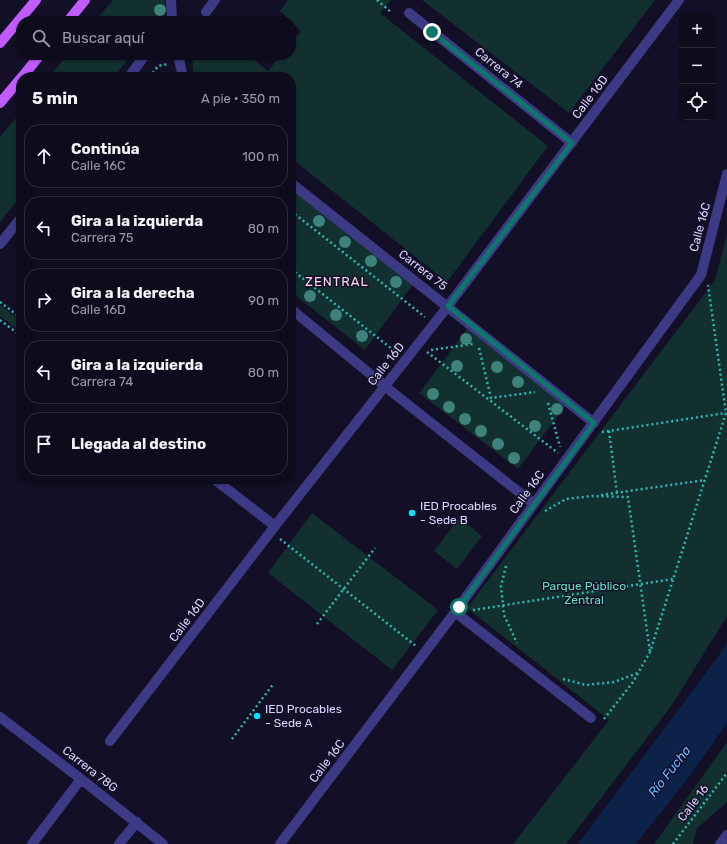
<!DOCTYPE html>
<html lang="es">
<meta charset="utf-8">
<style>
:root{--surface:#0e0b1c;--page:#171425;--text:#f1f3f6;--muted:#9b9ba3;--line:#2e2b3b}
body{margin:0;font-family:Rubik,sans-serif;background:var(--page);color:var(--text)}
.controls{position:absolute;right:12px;top:12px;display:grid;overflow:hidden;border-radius:8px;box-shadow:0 1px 3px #0004}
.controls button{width:36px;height:36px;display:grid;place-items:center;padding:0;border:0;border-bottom:1px solid var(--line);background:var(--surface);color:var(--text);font:20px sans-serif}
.stop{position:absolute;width:12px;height:12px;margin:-9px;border:3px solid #0f766e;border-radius:50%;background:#fff}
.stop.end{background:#0f766e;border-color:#fff;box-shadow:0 1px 4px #0008}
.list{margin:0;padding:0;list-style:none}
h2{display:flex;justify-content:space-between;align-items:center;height:52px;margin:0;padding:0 16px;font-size:17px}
h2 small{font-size:13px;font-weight:400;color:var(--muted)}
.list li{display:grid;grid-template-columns:26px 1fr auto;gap:12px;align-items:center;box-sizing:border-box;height:64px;margin:0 8px 8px;padding:0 8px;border:1px solid var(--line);border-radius:16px}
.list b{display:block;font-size:15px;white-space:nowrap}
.list p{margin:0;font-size:13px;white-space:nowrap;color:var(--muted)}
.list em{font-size:13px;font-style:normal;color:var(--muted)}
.icon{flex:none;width:22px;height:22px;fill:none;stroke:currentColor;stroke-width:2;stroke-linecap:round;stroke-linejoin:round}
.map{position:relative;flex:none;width:727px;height:844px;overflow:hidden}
.search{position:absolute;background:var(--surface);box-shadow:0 1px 3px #0004;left:16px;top:16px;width:280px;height:44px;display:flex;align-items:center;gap:10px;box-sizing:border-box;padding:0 14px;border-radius:16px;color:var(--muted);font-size:15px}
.panel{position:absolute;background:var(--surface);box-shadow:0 1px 3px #0004;left:16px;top:72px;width:280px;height:412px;border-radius:16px}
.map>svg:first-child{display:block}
.green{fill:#12302f}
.water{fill:#0c2248}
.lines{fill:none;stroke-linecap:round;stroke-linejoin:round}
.path{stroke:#2fb8b0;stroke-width:2.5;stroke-dasharray:2 3;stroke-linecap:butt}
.minor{stroke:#3d3a85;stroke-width:10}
.major{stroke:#c25bff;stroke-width:10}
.path-bridge{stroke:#2fb8b0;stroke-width:2.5;stroke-dasharray:2 3;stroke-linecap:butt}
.tree{fill:#3d827b}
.route{stroke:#0f766e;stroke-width:5}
.poi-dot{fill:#00e5ff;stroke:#130f26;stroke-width:1.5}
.labels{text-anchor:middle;stroke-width:3;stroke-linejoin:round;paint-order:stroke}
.street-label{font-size:12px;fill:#d9d4ff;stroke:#130f26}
.poi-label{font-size:12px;fill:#d9d4ff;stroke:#130f26;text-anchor:start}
.park-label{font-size:12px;fill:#5fe0c0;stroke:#130f26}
.neighbourhood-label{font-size:13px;letter-spacing:1px;fill:#ffd6f0;stroke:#130f26}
.water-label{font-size:13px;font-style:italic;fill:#62b6ff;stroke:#130f26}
</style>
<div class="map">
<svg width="727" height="844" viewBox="0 0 727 844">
<rect width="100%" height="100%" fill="#130f26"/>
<path class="green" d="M113,0H165L166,11L158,21H95Z
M288,0H391L380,13L548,146L447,282L291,158V77H194L192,55H248L268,71L281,55H291V43L301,31L280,11Z
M422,0H655L569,113Z
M67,55H131L114,77H49Z
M21,112V196L0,222V137Z
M291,187L414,283L365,350L291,292Z
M727,234V616L672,705L566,844H513L609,720L467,608L715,280Z
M0,305L21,321V332L0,316Z
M467,329L566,405L518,469L419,393Z
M312,513L438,610L392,670L268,573Z
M459,518L482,536L457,569L434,551Z
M727,742V802L697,828L693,844H654Z"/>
<path class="water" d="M727,641V723L692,773L636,844H578L722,651Z"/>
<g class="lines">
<path class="path" d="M377,0L392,13
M150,77L158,66L168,64
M291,211L425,317
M291,269L397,353
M0,302L21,318
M0,320L21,336
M479,348L491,398L535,392
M431,350L473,344
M427,352L558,453
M548,403L560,447
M609,431L617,493
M602,432L726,413
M601,495L705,480
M545,511L566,499L592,496L628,497L650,652
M280,539L416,646
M506,566L501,586L504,615L517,643
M473,610L673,579
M563,679L586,685L614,682L638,673
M604,719L633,682L650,652L726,413L708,285
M232,739L274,683
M673,844L727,773"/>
<path class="minor" d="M171,0L172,21
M206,12L215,0
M409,13L572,143
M178,55L183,77
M129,77L145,55
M291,183L594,423
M0,244L21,218
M291,309L392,392L534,504
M214,479L275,526
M455,612L591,718
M0,717L81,779L163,844
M110,741L275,526L448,306L679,0
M32,844L81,779
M119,844L137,822
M280,844L450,619L701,275L727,174
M720,844L727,835"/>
<path class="major" d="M68,21L85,0
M0,43L36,0
M22,77L40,55
M0,103L21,78"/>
<path class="path-bridge" d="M317,624L375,548"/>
</g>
<g class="tree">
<circle cx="160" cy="10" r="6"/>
<circle cx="319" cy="221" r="6"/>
<circle cx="345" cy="242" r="6"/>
<circle cx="371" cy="261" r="6"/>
<circle cx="396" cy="282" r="6"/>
<circle cx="310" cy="296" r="6"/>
<circle cx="336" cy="315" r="6"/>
<circle cx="362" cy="336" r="6"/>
<circle cx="466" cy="339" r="6"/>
<circle cx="457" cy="366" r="6"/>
<circle cx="497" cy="367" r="6"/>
<circle cx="518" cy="382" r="6"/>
<circle cx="433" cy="394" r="6"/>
<circle cx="449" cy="407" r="6"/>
<circle cx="557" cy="409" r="6"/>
<circle cx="465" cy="419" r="6"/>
<circle cx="535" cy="426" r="6"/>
<circle cx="481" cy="431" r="6"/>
<circle cx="498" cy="444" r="6"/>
<circle cx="514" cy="458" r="6"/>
</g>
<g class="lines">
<path class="route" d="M432,32L572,143L448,306L594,423L459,607"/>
</g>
<g class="poi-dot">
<circle cx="412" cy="513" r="4"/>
<circle cx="257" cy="716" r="4"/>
</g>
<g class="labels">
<g class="street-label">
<text transform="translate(499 68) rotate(39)" y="4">Carrera 74</text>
<text transform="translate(590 97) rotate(-53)" y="4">Calle 16D</text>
<text transform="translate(700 227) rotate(-75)" y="4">Calle 16C</text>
<text transform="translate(423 270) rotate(38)" y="4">Carrera 75</text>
<text transform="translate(386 364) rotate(-52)" y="4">Calle 16D</text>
<text transform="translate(527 492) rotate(-54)" y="4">Calle 16C</text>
<text transform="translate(187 620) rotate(-53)" y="4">Calle 16D</text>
<text transform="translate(327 761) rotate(-53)" y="4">Calle 16C</text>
<text transform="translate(90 769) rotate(38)" y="4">Carrera 78G</text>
<text transform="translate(693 803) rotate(-53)" y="4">Calle 16</text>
</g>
<g class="poi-label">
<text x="420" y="510">IED Procables<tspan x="420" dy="14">- Sede B</tspan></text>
<text x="265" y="713">IED Procables<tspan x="265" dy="14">- Sede A</tspan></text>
</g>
<g class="park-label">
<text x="584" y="590">Parque Público<tspan x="584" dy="14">Zentral</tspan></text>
</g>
<g class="neighbourhood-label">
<text x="337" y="286">ZENTRAL</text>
</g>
<g class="water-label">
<text transform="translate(669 771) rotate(-52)" y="5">Río Fucha</text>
</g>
</g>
</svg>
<div class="controls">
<button>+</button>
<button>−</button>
<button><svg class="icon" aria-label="locate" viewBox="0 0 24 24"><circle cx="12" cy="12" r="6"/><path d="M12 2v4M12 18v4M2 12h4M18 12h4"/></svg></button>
</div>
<div class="stop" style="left:459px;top:607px"></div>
<div class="stop end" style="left:432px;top:32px"></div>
<div class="search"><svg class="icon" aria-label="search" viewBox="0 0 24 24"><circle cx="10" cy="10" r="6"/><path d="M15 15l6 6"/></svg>Buscar aquí</div>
<section class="panel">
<h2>5 min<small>A pie · 350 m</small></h2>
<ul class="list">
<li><svg class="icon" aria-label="ahead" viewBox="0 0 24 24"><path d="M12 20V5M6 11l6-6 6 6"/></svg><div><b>Continúa</b><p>Calle 16C</p></div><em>100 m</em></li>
<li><svg class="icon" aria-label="left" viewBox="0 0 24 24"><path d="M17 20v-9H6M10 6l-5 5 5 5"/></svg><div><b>Gira a la izquierda</b><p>Carrera 75</p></div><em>80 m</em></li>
<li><svg class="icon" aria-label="right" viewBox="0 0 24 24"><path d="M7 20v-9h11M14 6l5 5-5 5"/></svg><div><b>Gira a la derecha</b><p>Calle 16D</p></div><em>90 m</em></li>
<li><svg class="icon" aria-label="left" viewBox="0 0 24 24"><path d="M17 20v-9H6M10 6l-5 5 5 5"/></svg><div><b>Gira a la izquierda</b><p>Carrera 74</p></div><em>80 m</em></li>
<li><svg class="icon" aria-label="arrive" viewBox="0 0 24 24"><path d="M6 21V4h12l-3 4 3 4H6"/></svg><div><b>Llegada al destino</b></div></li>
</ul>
</section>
</div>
